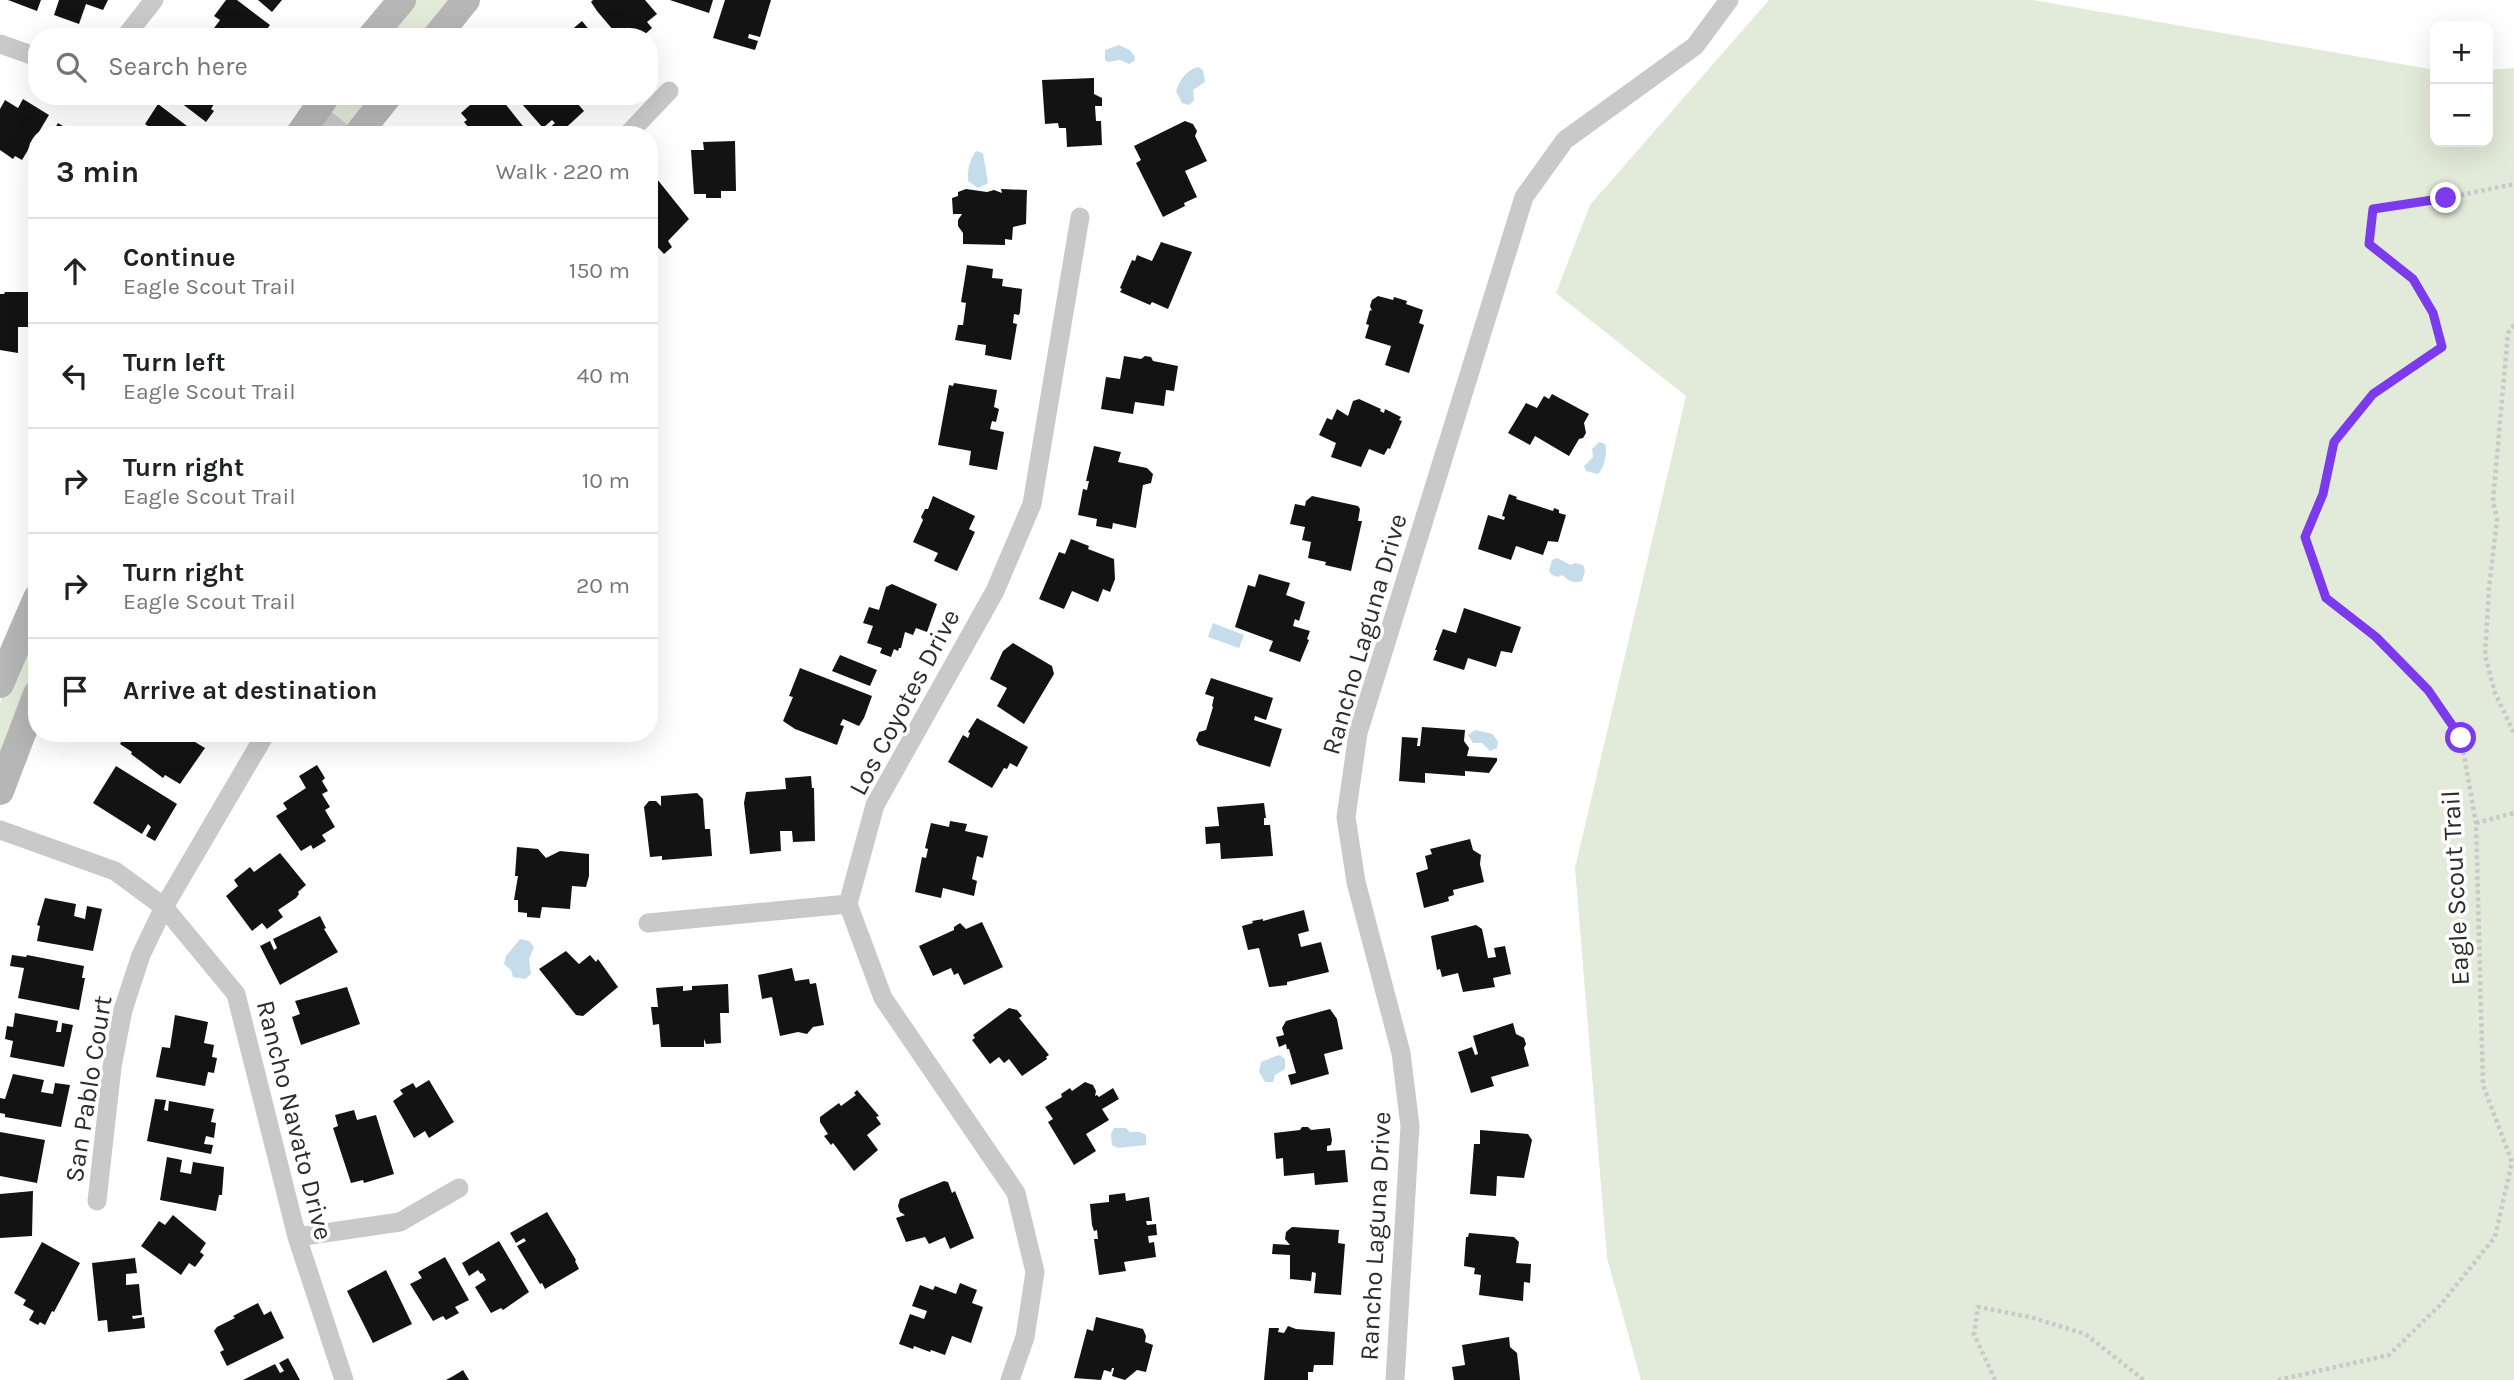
<!DOCTYPE html>
<meta charset="utf-8">
<style>
:root{--surface:#fff;--page:#f6f6f6;--text:#202124;--muted:#757577;--line:#e0e0e0}
body{margin:0;font-family:Karla,sans-serif;background:var(--page);color:var(--text)}
.controls{position:absolute;right:21px;top:21px;display:grid;overflow:hidden;border-radius:14px;box-shadow:0 7px 28px #0002}
.controls button{width:63px;height:63px;display:grid;place-items:center;padding:0;border:0;border-bottom:2px solid var(--line);background:var(--surface);color:var(--text);font:35px sans-serif}
.stop{position:absolute;width:21px;height:21px;margin:-16px;border:5px solid #7c3aed;border-radius:50%;background:#fff}
.stop.end{background:#7c3aed;border-color:#fff;box-shadow:0 2px 7px #0008}
.list{margin:0;padding:0;list-style:none}
h2{display:flex;justify-content:space-between;align-items:center;height:91px;margin:0;padding:0 28px;font-size:30px}
h2 small{font-size:23px;font-weight:400;color:var(--muted)}
.list li{display:grid;grid-template-columns:46px 1fr auto;gap:21px;align-items:center;box-sizing:border-box;height:105px;padding:0 28px;border-top:2px solid var(--line)}
.list b{display:block;font-size:26px;white-space:nowrap}
.list p{margin:0;font-size:23px;white-space:nowrap;color:var(--muted)}
.list em{font-size:23px;font-style:normal;color:var(--muted)}
.icon{flex:none;width:38px;height:38px;fill:none;stroke:currentColor;stroke-width:2;stroke-linecap:round;stroke-linejoin:round}
.map{position:relative;flex:none;width:2514px;height:1380px;overflow:hidden}
.search{position:absolute;background:var(--surface);box-shadow:0 7px 28px #0002;left:28px;top:28px;width:630px;height:77px;display:flex;align-items:center;gap:18px;box-sizing:border-box;padding:0 24px;border-radius:28px;color:var(--muted);font-size:26px}
.panel{position:absolute;background:var(--surface);box-shadow:0 7px 28px #0002;left:28px;top:126px;width:630px;height:616px;border-radius:28px}
.map>svg:first-child{display:block}
.green{fill:#e2ead9}
.water{fill:#c5dceb}
.building{fill:#131313}
.lines{fill:none;stroke-linecap:round;stroke-linejoin:round}
.path{stroke:#c9c9c9;stroke-width:4.5;stroke-dasharray:3.5 3.5;stroke-linecap:butt}
.street{stroke:#c9c9c9;stroke-width:19}
.secondary{stroke:#b6b6b6;stroke-width:28}
.route{stroke:#7c3aed;stroke-width:9}
.labels{text-anchor:middle;stroke-width:7;stroke-linejoin:round;paint-order:stroke}
.street-label{font-size:26px;fill:#2c2c2c;stroke:#fff}
</style>
<div class="map">
<svg width="2514" height="1380" viewBox="0 0 2514 1380">
<rect width="100%" height="100%" fill="#fff"/>
<path class="green" d="M411,0H458L429,37H382Z
M1769,0H2033L2435,70V142H2488V70L2514,68V1380H1641L1607,1258L1575,868L1686,396L1556,293L1590,205Z
M334,96H382L352,134L324,108Z
M37,612V679L0,775V703Z"/>
<path class="water" d="M1119,45L1130,50L1135,57L1134,61L1129,64L1120,60L1108,62L1105,60V50Z
M1198,67L1203,70L1205,82L1193,90L1194,101L1189,105L1182,103L1176,91C1180,80 1186,70 1198,67Z
M976,151L983,153L988,183L978,188L968,181C967,170 970,159 976,151Z
M1599,442L1605,444C1608,451 1604,469 1598,474L1586,471L1584,466L1593,457L1592,449Z
M1557,558L1571,565L1575,563L1583,565L1585,571L1582,581C1571,584 1569,580 1562,575L1558,577L1552,575L1549,571L1552,560Z
M1213,623L1244,635L1239,648L1208,637Z
M1475,730L1493,734L1498,742L1497,748L1490,751L1482,743H1473L1468,735Z
M520,939L529,941L534,947L529,959L531,974L525,979L513,977L511,970L504,964L506,956Z
M1279,1055L1285,1059V1069L1275,1075L1273,1082H1265L1259,1072L1261,1062Z
M1114,1128H1126L1130,1132H1140L1146,1135V1145L1118,1148L1112,1145L1111,1134Z"/>
<path class="building" d="M8,0H41L37,11Z
M59,0H108L103,10L86,4L79,24L54,15Z
M226,0H237L270,25L261,37H212L209,35L220,20L214,16Z
M258,0H282L272,12Z
M593,0H645L657,14L647,22L652,28L642,37H619L597,11L591,2Z
M670,0H713L709,13Z
M725,0H771L760,37L749,34L748,38L758,41L755,50L713,38Z
M582,21L595,37H559L568,30L569,32Z
M1094,78V94L1102,98V106H1095L1096,121H1101L1102,145L1067,147L1066,128H1059L1058,123L1045,124L1042,80Z
M172,96H219L211,109L214,111L206,122Z
M495,96H499L530,135H475L464,122L467,120L461,113L478,98L484,105Z
M515,96H571L584,111L558,135H549L546,131L555,123L552,120L543,128Z
M23,99L49,115L22,160L15,156L13,159L0,150V109L5,100L18,108Z
M158,104L195,132L193,135H152L155,131L145,124Z
M1185,121L1193,124L1197,131L1195,136L1207,161L1185,171L1197,197L1184,203L1185,206L1163,217L1136,163L1141,160L1134,146Z
M58,123L77,135H51Z
M735,141L736,191H721V198H706V194H694L691,150H704L703,142Z
M653,174L689,219L668,241L672,247L664,254L649,238V177Z
M966,189L987,192L994,190L1002,193L1001,189L1027,190L1026,224L1013,227L1012,240L1005,239V245L963,244V233L958,226V220L962,214H953L952,198L958,196V192Z
M1161,242L1192,252L1168,309L1152,302L1150,305L1120,292L1122,289L1120,288L1132,260L1135,261L1137,255L1152,261Z
M967,265L993,269L992,278L1003,279L1002,286L1022,289L1020,312L1019,315L1014,314L1013,323L1017,324L1011,360L985,355L986,345L955,340L958,325H963L966,303L961,302Z
M5,292H35V320H31V327H18V353L0,350V294H4Z
M1378,296L1393,300L1394,297L1407,301L1406,304L1423,310L1419,323L1424,325L1409,373L1385,365L1391,346L1365,338L1369,325L1366,324L1370,310L1372,311L1370,306L1372,300Z
M1124,356L1141,359L1145,356L1151,357L1153,361L1178,366L1174,391L1166,390L1164,406L1135,402L1133,414L1101,409L1106,377L1120,379Z
M954,383L997,390L994,407L999,409L996,422L992,421L990,429L1004,432L997,470L969,465L971,451L938,445L949,385L953,386Z
M1552,394L1589,414L1584,423L1586,433L1583,438L1579,439L1569,456L1535,436L1530,445L1508,433L1526,403L1537,408L1544,396L1549,399Z
M1359,399L1381,409L1380,411L1384,413L1385,409L1401,417L1399,420L1402,421L1390,449L1388,448L1384,455L1369,449L1361,467L1331,457L1336,443L1319,435L1327,418L1332,420L1337,409L1348,416L1353,401Z
M1094,446L1121,452L1118,462L1147,468L1153,474L1151,483L1143,485L1136,528L1113,523L1112,529L1096,526L1097,519L1078,515L1083,489L1087,490L1089,481H1086Z
M1509,494L1517,497L1516,499L1553,511L1554,508L1559,510V513L1566,515L1558,542L1548,541L1543,555L1516,546L1511,560L1478,549L1488,515L1504,520L1505,517L1502,516Z
M933,496L975,516L969,529L975,532L957,571L934,561L938,553L913,542L923,520L921,517L925,509H928Z
M1312,496L1358,506L1360,509L1358,521H1362L1351,571L1325,565L1326,562L1308,558L1311,542L1302,540L1305,527L1290,524L1295,504L1305,506L1306,501Z
M1071,539L1089,546L1088,549L1114,559L1115,579L1110,592L1103,589L1098,602L1072,591L1064,609L1039,599L1059,552L1065,554Z
M1259,574L1290,583L1286,595L1305,602L1299,621L1295,619L1293,626L1310,631L1307,639L1309,640L1300,662L1269,651L1273,641L1235,627L1248,585L1255,587Z
M892,584L937,604L927,632L916,628L913,635L905,632L901,648H899L898,651L894,649L891,657L880,653L882,648L867,643L873,626L863,623L869,607L879,610L886,587Z
M1464,608L1521,627L1512,653L1501,651L1496,667L1468,658L1464,670L1433,660L1437,650H1435L1443,629L1456,633Z
M1013,643L1052,666L1054,674L1024,724L997,706L1007,688L990,679L1003,651Z
M840,655L877,670L870,686L832,671Z
M800,668L872,696L864,718L859,726L843,719L840,725L844,726L837,745L795,729L783,721L793,697L789,696Z
M1211,678L1273,698L1266,720L1255,716L1254,720L1282,729L1270,767L1199,745L1196,740L1199,732L1206,730L1213,707L1212,706L1214,697L1205,694Z
M977,718L1028,747L1017,767L1010,763L1007,769L1004,768L992,788L948,762L963,735L968,738L970,733L968,732Z
M1422,727L1465,730L1464,741L1469,748L1467,756L1497,758V761L1489,773L1465,771V776L1425,773V783L1399,781L1402,737L1418,738L1417,746H1420Z
M127,733H180L205,748L180,784L165,775L163,778L131,754L132,752L120,744Z
M317,765L325,778L322,781L328,791L322,794L330,807L325,810L335,827L322,835L326,841L313,849L311,845L301,851L276,816L287,809L283,803L306,788L299,776Z
M116,766L177,804L155,841L146,836L151,827L148,824L142,834L93,803Z
M811,776L812,788H814L815,841L793,842L792,831H780L781,851L750,854L744,803L746,792L786,789L785,778Z
M697,793L703,799L705,829H710L712,856L662,860V856L650,857L644,807L649,801H656L661,806V796Z
M1264,803L1266,818H1264V825H1270L1273,856L1221,859L1220,843L1206,844L1205,827L1219,826L1217,807Z
M950,821L967,824L965,831L988,836L983,858L977,856L972,879L977,881L974,896L943,888L941,898L915,892L922,857L926,858L928,849L925,848L931,823L949,827Z
M1470,839L1473,850L1481,855L1480,864L1484,882L1453,890L1454,895L1448,897L1449,901L1424,908L1416,873L1428,869L1425,856L1432,854L1430,849Z
M517,847L538,849L546,858L560,851L589,854V876L586,887L572,886L570,909L542,907L540,918L527,917V913L518,912V900H514L518,876H515Z
M280,853L306,885L298,892L299,894L296,898L278,910L283,917L267,929L262,923L252,931L226,896L238,886L234,880L250,867L254,872Z
M45,898L76,904L74,916L85,919L87,906L102,909L93,951L37,941L40,926L37,925Z
M1304,910L1309,931L1298,934L1301,947L1321,942L1329,972L1287,982V985L1269,987L1259,948L1248,950L1242,926L1253,923L1252,921L1263,919V921Z
M320,916L326,928L324,929L338,952L280,985L260,946L270,941L274,950L277,948L273,939Z
M982,922L1003,967L964,985L958,973L954,975L951,968L933,976L919,946L954,930V927L960,923L966,929Z
M1476,925L1482,929L1488,958L1496,957L1494,948L1505,946L1511,974L1493,978L1495,987L1463,992L1458,973L1442,977L1440,969L1437,970L1431,936Z
M566,951L579,964L590,955L596,962L598,959L618,987L583,1016L576,1015L539,969Z
M12,955L26,957L27,955L84,966L82,978H85L79,1010L18,998L24,968L10,966Z
M792,968L795,981L809,979L810,984L816,983L824,1025L813,1027L807,1034L798,1032L780,1036L772,997L762,999L758,975Z
M728,984L729,1013H720L721,1043L706,1044L704,1039V1047H661L659,1024L653,1025L651,1007H658L656,988L683,986V991L692,990V986Z
M347,987L360,1024L301,1045L292,1017L300,1014L295,1001Z
M1009,1008L1017,1010L1022,1016L1019,1018L1049,1055L1046,1057L1047,1059L1022,1076L1009,1059L1004,1063L999,1057L990,1064L972,1040L975,1038L973,1035Z
M1330,1009L1337,1019L1343,1049L1324,1054L1329,1074L1291,1085L1288,1075L1296,1073L1289,1049H1287L1286,1044L1279,1047L1276,1037L1284,1035L1282,1028L1286,1021Z
M15,1013L58,1021L56,1032H61L62,1023L73,1025L64,1067L10,1057L13,1041L5,1039L7,1026L13,1027Z
M175,1015L208,1022L204,1043L214,1045L212,1057L217,1058L214,1073L208,1072L205,1086L156,1077L162,1047L170,1048Z
M1513,1023L1516,1034L1524,1038L1526,1044L1524,1048L1529,1066L1491,1077L1494,1086L1471,1093L1458,1052L1472,1047L1475,1055L1478,1054L1473,1036Z
M13,1074L44,1080L41,1092L53,1094L55,1083L70,1085L61,1127L5,1117V1114L0,1113V1098L5,1099Z
M429,1080L454,1122L429,1138L425,1131L414,1138L393,1101L403,1094L400,1090L413,1083L416,1088Z
M1085,1082L1093,1085L1096,1091L1095,1096L1097,1095L1099,1097L1113,1088L1119,1099L1102,1109L1109,1120L1086,1134L1096,1151L1074,1165L1048,1122L1053,1119L1045,1107L1062,1097L1061,1094L1070,1088L1072,1091Z
M857,1090L879,1116L876,1117L881,1124L867,1135L878,1150L854,1171L833,1143L831,1145L824,1136L828,1134L820,1122V1117L839,1103L841,1106L856,1095L854,1093Z
M155,1099L166,1100L164,1110L168,1111L169,1101L214,1109L211,1122L216,1123L214,1138L206,1136L204,1144L213,1145L211,1154L147,1141Z
M354,1110L357,1120L376,1115L394,1174L364,1183L363,1180L351,1183L333,1128L338,1126L335,1115Z
M1302,1127H1308L1311,1130L1330,1128L1332,1140L1331,1145L1327,1146V1151L1345,1150L1348,1182L1315,1185L1314,1173L1284,1176L1283,1158L1276,1159L1274,1133L1300,1130Z
M1480,1130L1528,1134L1532,1140L1524,1178L1497,1176L1496,1196L1470,1194L1474,1144H1480Z
M0,1132L45,1140L37,1183L0,1176Z
M167,1157L182,1160L180,1172L191,1174L193,1162L224,1167L222,1195H219L216,1211L160,1200Z
M944,1181L948,1182L952,1193L955,1191L974,1238L950,1249L945,1237L929,1244L925,1237L906,1242L896,1218L905,1215L900,1212L898,1206L900,1199Z
M33,1191L32,1236L0,1238V1194Z
M1125,1193L1126,1201L1149,1197L1152,1221H1146L1147,1225L1156,1224L1157,1235L1148,1236L1149,1243L1154,1242L1156,1257L1124,1262L1126,1271L1099,1275L1094,1239H1098L1097,1230L1094,1231L1092,1225L1090,1204L1109,1202V1195Z
M547,1212L576,1260L575,1261L579,1269L545,1289L542,1283L540,1284L517,1246L526,1241L524,1238L516,1243L510,1233Z
M173,1215L206,1243L200,1252L204,1255L195,1267L189,1263L181,1275L141,1246L159,1221L165,1225Z
M1292,1227L1339,1230L1338,1243L1345,1244L1341,1295L1314,1293L1316,1273L1312,1272L1311,1281L1290,1279V1255L1272,1254L1273,1244L1290,1245L1285,1239L1286,1232Z
M1469,1233L1514,1237L1519,1242L1516,1263L1531,1264L1530,1283L1524,1282L1523,1301L1479,1295L1481,1275L1474,1274L1475,1268L1464,1266L1466,1237H1468Z
M499,1241L529,1292L503,1310L501,1308L491,1313L475,1287L486,1280L482,1273L481,1274L478,1270L469,1276L462,1263Z
M42,1242L80,1263L54,1312L52,1311L45,1325L40,1322L38,1325L29,1320L34,1311L23,1305L26,1300L14,1293Z
M445,1257L469,1300L455,1307L459,1313L446,1320L443,1316L433,1321L410,1284L422,1278L418,1272Z
M135,1258L137,1273L126,1274V1285L139,1284L142,1315L132,1316L133,1319L144,1317L145,1328L108,1332L107,1320L98,1321L92,1263Z
M386,1270L412,1324L373,1343L347,1291Z
M960,1283L977,1290L972,1303L983,1307L971,1343L952,1336L945,1355L931,1350L930,1352L914,1346L913,1349L899,1344L910,1314L924,1319L927,1311L912,1306L920,1285L933,1290L935,1286L956,1294Z
M258,1303L264,1315L271,1311L284,1338L227,1366L220,1352L224,1350L214,1331L217,1327L235,1318L233,1316Z
M1096,1317L1143,1329L1146,1336L1145,1342L1153,1345L1146,1372L1137,1370L1125,1380L1112,1376L1114,1368H1112L1111,1372L1104,1370L1101,1380L1074,1378L1087,1329L1093,1331Z
M1288,1326L1296,1329L1335,1332L1333,1365H1314L1313,1372H1308V1380H1264L1269,1328H1279L1278,1332L1284,1333Z
M1509,1337L1510,1347L1517,1353L1520,1380H1454L1452,1367L1465,1365L1462,1345Z
M288,1358L300,1380H243L275,1364L280,1373L284,1371L279,1363Z
M463,1370L469,1380H446L455,1375Z"/>
<g class="lines">
<path class="path" d="M2514,325L2508,333L2493,501L2497,519L2489,588L2485,655L2495,693L2514,733
M2476,823L2514,813V815
M1995,1380L1974,1334L1978,1307L2030,1317L2085,1334L2144,1380
M2278,1380L2389,1355L2441,1304L2495,1237L2512,1162L2483,1085L2476,823L2461,738L2429,690L2376,637L2326,598L2306,537L2323,493L2334,442L2373,394L2442,347L2433,313L2413,279L2369,244L2373,209L2446,198L2514,184"/>
<path class="street" d="M125,37L154,0
M0,44L37,57
M315,111L345,135
M627,135L669,91
M0,830L115,871L164,907L236,994L297,1237L344,1380
M648,923L848,904
M97,1201L112,1067L123,1010L141,955L164,907L266,733
M297,1237L400,1222L459,1188
M1010,1380L1025,1337L1035,1272L1016,1193L883,998L848,904L875,805L995,591L1032,504L1080,217
M1395,1380L1410,1126L1401,1053L1356,882L1346,817L1358,733L1524,197L1565,140L1695,46L1729,0"/>
<path class="secondary" d="M371,37L402,0
M436,37L466,0
M299,135L326,96
M357,135L388,96
M0,684L37,598
M0,791L37,694"/>
</g>
<g class="lines">
<path class="route" d="M2446,198L2373,209L2369,244L2413,279L2433,313L2442,347L2373,394L2334,442L2323,494L2305,537L2326,598L2376,637L2428,690L2461,738"/>
</g>
<g class="labels">
<g class="street-label">
<text transform="translate(1364 634) rotate(-74)" y="9">Rancho Laguna Drive</text>
<text transform="translate(904 702) rotate(-62)" y="9">Los Coyotes Drive</text>
<text transform="translate(2455 888) rotate(-93)" y="9">Eagle Scout Trail</text>
<text transform="translate(88 1089) rotate(-81)" y="9">San Pablo Court</text>
<text transform="translate(295 1120) rotate(76)" y="9">Rancho Navato Drive</text>
<text transform="translate(1375 1236) rotate(-87)" y="9">Rancho Laguna Drive</text>
</g>
</g>
</svg>
<div class="controls">
<button>+</button>
<button>−</button>
</div>
<div class="stop" style="left:2461px;top:738px"></div>
<div class="stop end" style="left:2446px;top:198px"></div>
<div class="search"><svg class="icon" aria-label="search" viewBox="0 0 24 24"><circle cx="10" cy="10" r="6"/><path d="M15 15l6 6"/></svg>Search here</div>
<section class="panel">
<h2>3 min<small>Walk · 220 m</small></h2>
<ul class="list">
<li><svg class="icon" aria-label="ahead" viewBox="0 0 24 24"><path d="M12 20V5M6 11l6-6 6 6"/></svg><div><b>Continue</b><p>Eagle Scout Trail</p></div><em>150 m</em></li>
<li><svg class="icon" aria-label="left" viewBox="0 0 24 24"><path d="M17 20v-9H6M10 6l-5 5 5 5"/></svg><div><b>Turn left</b><p>Eagle Scout Trail</p></div><em>40 m</em></li>
<li><svg class="icon" aria-label="right" viewBox="0 0 24 24"><path d="M7 20v-9h11M14 6l5 5-5 5"/></svg><div><b>Turn right</b><p>Eagle Scout Trail</p></div><em>10 m</em></li>
<li><svg class="icon" aria-label="right" viewBox="0 0 24 24"><path d="M7 20v-9h11M14 6l5 5-5 5"/></svg><div><b>Turn right</b><p>Eagle Scout Trail</p></div><em>20 m</em></li>
<li><svg class="icon" aria-label="arrive" viewBox="0 0 24 24"><path d="M6 21V4h12l-3 4 3 4H6"/></svg><div><b>Arrive at destination</b></div></li>
</ul>
</section>
</div>
